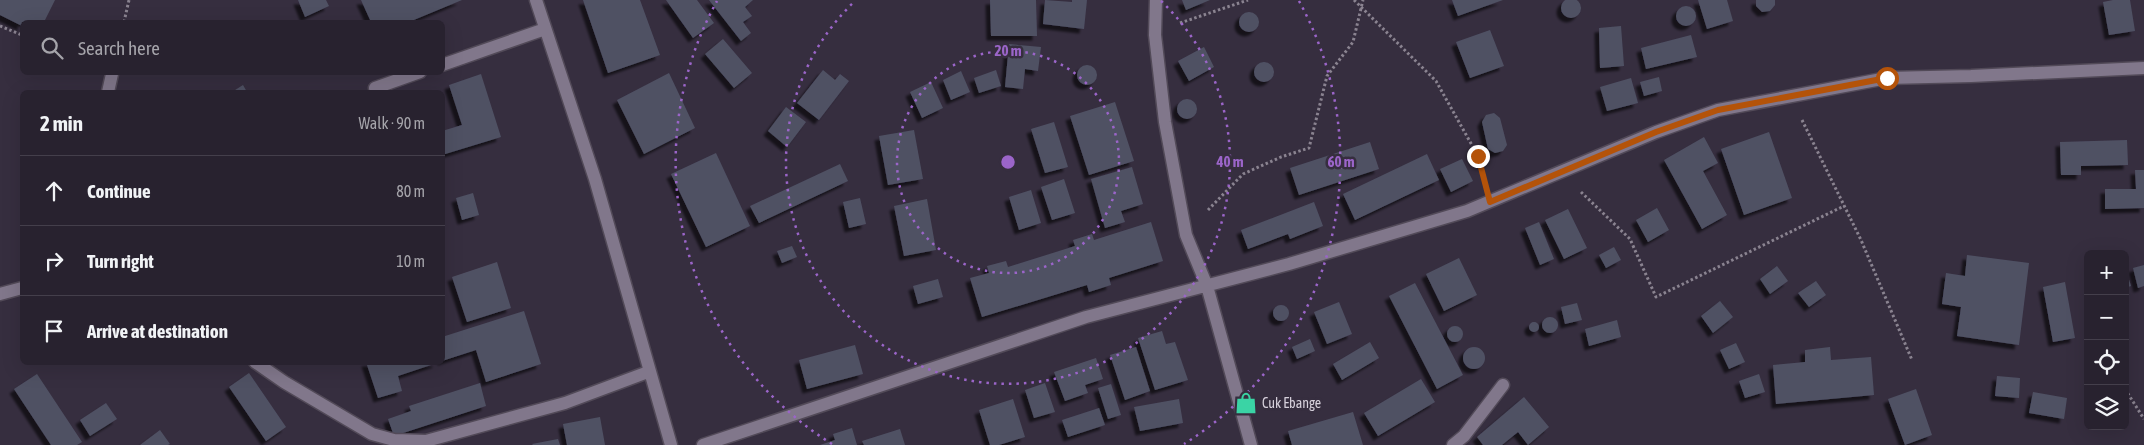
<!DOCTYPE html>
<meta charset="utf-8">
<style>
:root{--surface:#28222f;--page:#342f3b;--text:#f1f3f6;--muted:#a5a4aa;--line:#443f4b}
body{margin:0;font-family:"Asap Condensed",sans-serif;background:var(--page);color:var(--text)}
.controls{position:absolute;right:15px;bottom:15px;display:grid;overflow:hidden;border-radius:8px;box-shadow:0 5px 20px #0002}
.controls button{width:45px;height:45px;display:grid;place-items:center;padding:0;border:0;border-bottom:1px solid var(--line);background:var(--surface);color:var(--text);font:25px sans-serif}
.stop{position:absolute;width:15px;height:15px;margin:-11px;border:4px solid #b45309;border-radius:50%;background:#fff}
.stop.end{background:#b45309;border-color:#fff;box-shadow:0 1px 5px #0008}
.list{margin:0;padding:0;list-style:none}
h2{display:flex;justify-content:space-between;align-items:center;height:65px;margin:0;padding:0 20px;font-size:21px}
h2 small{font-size:16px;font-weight:400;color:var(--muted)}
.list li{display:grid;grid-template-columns:32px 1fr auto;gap:15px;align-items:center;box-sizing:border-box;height:70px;padding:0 20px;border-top:1px solid var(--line)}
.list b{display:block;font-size:19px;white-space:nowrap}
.list em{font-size:16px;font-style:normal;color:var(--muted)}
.icon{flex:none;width:28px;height:28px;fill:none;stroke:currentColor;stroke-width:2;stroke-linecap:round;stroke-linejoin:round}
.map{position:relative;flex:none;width:2144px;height:445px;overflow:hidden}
.search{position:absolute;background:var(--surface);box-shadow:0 5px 20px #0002;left:20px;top:20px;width:425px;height:55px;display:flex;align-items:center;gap:12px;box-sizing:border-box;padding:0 18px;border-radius:8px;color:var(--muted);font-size:19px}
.panel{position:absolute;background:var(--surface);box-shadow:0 5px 20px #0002;left:20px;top:90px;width:425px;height:275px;border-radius:8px}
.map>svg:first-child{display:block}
.building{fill:#4f5164;filter:url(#shadow)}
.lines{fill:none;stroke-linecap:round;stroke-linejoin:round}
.minor-casing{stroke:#524a58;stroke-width:15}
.path{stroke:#8a8390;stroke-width:3;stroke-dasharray:2.5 2.5;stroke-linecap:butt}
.minor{stroke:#81778b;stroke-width:12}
.route{stroke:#b45309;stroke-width:6}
.ring{fill:none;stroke:#9b65c9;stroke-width:2.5;stroke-dasharray:2.5 5}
.labels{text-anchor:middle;stroke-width:5;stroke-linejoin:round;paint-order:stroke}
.poi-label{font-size:14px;fill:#d6d0db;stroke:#362e3f;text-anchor:start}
.centre{fill:#9b65c9;stroke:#362e3f;stroke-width:2.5}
.ring-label{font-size:15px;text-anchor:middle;font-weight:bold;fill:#9b65c9;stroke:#362e3f;stroke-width:5;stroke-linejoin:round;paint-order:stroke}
</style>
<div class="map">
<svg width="2144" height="445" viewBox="0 0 2144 445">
<defs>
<filter id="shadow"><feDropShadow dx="-4.5" dy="4.5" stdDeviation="1" flood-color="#0009"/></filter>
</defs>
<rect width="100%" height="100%" fill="#362e3f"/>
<path class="building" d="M1561 8a10 10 0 1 1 20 0a10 10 0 1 1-20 0Z
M0,0H55L44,22H22V26L0,15Z
M298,0H326L329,6L305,17Z
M361,0H462L409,22H371Z
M583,0H640L660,55L608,73Z
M666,0H697L714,23L693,38Z
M709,0H753L745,7L752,16L743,22L751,33L741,41Z
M990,0H1036L1037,36H991Z
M1045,0L1072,2V0H1087L1084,29L1043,24Z
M1182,0H1210L1186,10Z
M1452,0H1503L1458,16Z
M1698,0H1727L1733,21L1707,29Z
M1756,0H1775V5L1770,11L1762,12L1756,6Z
M2113,0H2130L2135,31L2109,35L2103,2Z
M1676 16a10 10 0 1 1 20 0a10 10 0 1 1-20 0Z
M1239 22a10 10 0 1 1 20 0a10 10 0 1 1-20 0Z
M1621,26L1624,66L1600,68L1599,28Z
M1490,30L1504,66L1470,78L1456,42Z
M1691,35L1697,57L1646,69L1641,48Z
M723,39L752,73L734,88L705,54Z
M1009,44L1041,47L1038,71L1025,69L1023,89L1005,87Z
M1204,47L1214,67L1189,81L1178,61Z
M1254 72a10 10 0 1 1 20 0a10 10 0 1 1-20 0Z
M1077 75a10 10 0 1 1 20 0a10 10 0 1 1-20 0Z
M823,70L835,80L840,74L849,81L819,120L797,103Z
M996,70L1001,86L979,93L974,78Z
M961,71L970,92L951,100L943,80Z
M669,73L695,128L644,154L617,100Z
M481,74L501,137L442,155V131L462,125L449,85Z
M1659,77L1662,91L1644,96L1640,82Z
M1631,78L1638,103L1607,111L1600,87Z
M931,82L943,108L922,118L910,92Z
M243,85L247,92H232Z
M1177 109a10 10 0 1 1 20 0a10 10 0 1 1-20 0Z
M1115,102L1134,161L1089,175L1070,116Z
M786,107L806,122L787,147L768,131Z
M1494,113L1500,118L1507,145L1503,151L1495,153L1488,149L1482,122L1486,115Z
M1054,122L1068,167L1045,173L1031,129Z
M914,130L923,179L888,185L879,136Z
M1769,132L1792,198L1744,215L1721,149Z
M1704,137L1718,163L1703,171L1727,215L1702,229L1664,160Z
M2127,140L2128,165L2081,166V175H2061L2060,142Z
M1370,142L1379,169L1299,195L1290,168Z
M716,153L750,226L706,247L671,174Z
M1427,154L1439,180L1355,220L1343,194Z
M1462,159L1473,181L1451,192L1440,169Z
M840,164L848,181L759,223L750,206Z
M1132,167L1143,204L1121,211L1125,222L1105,228L1091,179Z
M2135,170H2144V208L2105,209V189H2136Z
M1064,179L1075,213L1052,220L1041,187Z
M1031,190L1041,223L1019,230L1009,197Z
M473,193L479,215L462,220L456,198Z
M860,198L866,224L849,228L843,202Z
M927,199L936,250L904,256L894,206Z
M1314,202L1323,226L1290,239L1288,234L1248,249L1241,230Z
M1657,208L1669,230L1648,242L1636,220Z
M1568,209L1587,248L1564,259L1545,220Z
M1151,222L1163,261L1109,278L1111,285L1089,292L1087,285L982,317L970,278L989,273L987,266L1006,261L1008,267L1075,246L1073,240L1092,234L1094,240Z
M1539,222L1554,259L1540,265L1525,228Z
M792,246L797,257L782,263L777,251Z
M1614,247L1621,260L1606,268L1599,255Z
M1967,255L2029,263L2019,345L1957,336L1961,307L1942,304L1946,273L1965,276Z
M1459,258L1477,295L1444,311L1426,274Z
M497,262L511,308L467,322L452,277Z
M2144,265V286L2138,288L2133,268Z
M1777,266L1788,281L1770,294L1760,279Z
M2125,267L2131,286L2125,288Z
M938,279L943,297L918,304L913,286Z
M1816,281L1826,295L1809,307L1798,293Z
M2065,282L2075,338L2053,342L2043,287Z
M1415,283L1463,375L1437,389L1389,296Z
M1720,301L1733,317L1713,333L1701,316Z
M1339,302L1352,334L1327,344L1314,312Z
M1577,303L1582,320L1565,324L1561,307Z
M1273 313a8 8 0 1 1 16 0a8 8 0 1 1-16 0Z
M524,311L541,364L486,382L476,350L442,361V337Z
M1542 325a8 8 0 1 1 16 0a8 8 0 1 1-16 0Z
M1617,320L1621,337L1589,346L1585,329Z
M1529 327a5 5 0 1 1 10 0a5 5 0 1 1-10 0Z
M1447 334a8 8 0 1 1 16 0a8 8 0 1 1-16 0Z
M1162,331L1166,344L1175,342L1188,380L1155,390L1138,338Z
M1310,339L1315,351L1297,359L1292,347Z
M1370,342L1379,358L1342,380L1333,364Z
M1736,343L1745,362L1729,369L1720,350Z
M855,345L863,374L807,389L799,360Z
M1136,347L1150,391L1125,400L1110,355Z
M1830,347L1831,360L1871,357L1874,395L1776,404L1773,365L1805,362V350Z
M1463 358a11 11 0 1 1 22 0a11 11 0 1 1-22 0Z
M1096,358L1103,379L1085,385L1088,393L1065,401L1054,372Z
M366,362H437V363L398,376L402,391L378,398Z
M249,373L286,427L266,441L229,387Z
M37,374L82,442L77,445H51L14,389Z
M1759,374L1765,392L1745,398L1739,381Z
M1997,376L2020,378L2019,398L1995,396Z
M1421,379L1435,402L1378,436L1364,413Z
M480,383L486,406L394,436L388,419L411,411L409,406Z
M1045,383L1055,412L1034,418L1025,390Z
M1111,384L1121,415L1108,419L1098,388Z
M1916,389L1932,435L1905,445L1888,399Z
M2033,392L2067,398L2064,419L2029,413Z
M1524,397L1549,427L1528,445L1518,432L1502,445H1483L1477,437Z
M1013,399L1025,437L999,445H990L979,410Z
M1179,399L1183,423L1140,431L1134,407Z
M106,403L117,419L90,436L80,420Z
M1099,408L1105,425L1068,437L1062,420Z
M1353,412L1363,445H1292L1288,431Z
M600,417L605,445H567L563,424Z
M852,428L857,445H820L835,440L833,434Z
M900,429L905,445H864L862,441Z
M160,430L170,444L168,445H140Z
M558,439L560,445H533L532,444Z"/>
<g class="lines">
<g class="minor-casing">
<path id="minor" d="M536,0L595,179L671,445
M1156,0L1155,35L1165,122L1186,235L1207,286L1251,445
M442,65L545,29
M375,88L420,72
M108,92L112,74
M0,294L22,288
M255,362L284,382L372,434L394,440L426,441L565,403L648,372
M703,445L1086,317L1289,264L1467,211L1656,132L1718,110L1887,78L1971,76L2144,68
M1453,445L1464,436L1503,385"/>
</g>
<path class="path" d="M1354,0L1436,81L1478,156L1483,176
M124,22L129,0
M1180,23L1248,0
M0,26L22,35
M1802,120L1861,240L1912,360
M1581,192L1630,239L1656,297L1844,206
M1208,210L1243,174L1281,157L1309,148L1327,76L1353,42L1363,0
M2125,389L2144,419"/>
<use href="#minor" class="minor"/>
</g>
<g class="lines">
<path class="route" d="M1478,156L1490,202L1656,132L1718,110L1887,78"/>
</g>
<g class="ring">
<circle cx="1008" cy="162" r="111"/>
<path d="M1161 1A222 222 0 1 1 855 1"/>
<path d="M832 444A333 333 0 0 1 717 1M1299 1A333 333 0 0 1 1184 444"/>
</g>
<defs>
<g id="shop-bare" transform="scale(1.725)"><path d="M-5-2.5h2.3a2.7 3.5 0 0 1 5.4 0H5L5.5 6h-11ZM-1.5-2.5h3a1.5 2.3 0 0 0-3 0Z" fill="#3ad4a5" stroke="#362e3f" stroke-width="2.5" paint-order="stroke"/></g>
</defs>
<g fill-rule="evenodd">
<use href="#shop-bare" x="1246" y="403"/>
</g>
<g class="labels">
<g class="poi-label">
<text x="1262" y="408">Cuk Ebange</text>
</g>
</g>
<circle cx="1008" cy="162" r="8" class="centre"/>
<g class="ring-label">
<text x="1008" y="56">20 m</text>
<text x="1230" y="167">40 m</text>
<text x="1341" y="167">60 m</text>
</g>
</svg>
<div class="controls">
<button>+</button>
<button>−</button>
<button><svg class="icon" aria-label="locate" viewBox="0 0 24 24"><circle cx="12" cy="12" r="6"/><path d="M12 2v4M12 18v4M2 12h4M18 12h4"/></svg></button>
<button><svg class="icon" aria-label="layers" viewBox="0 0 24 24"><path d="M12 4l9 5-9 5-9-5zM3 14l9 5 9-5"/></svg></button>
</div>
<div class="stop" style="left:1887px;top:78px"></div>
<div class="stop end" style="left:1478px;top:156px"></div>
<div class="search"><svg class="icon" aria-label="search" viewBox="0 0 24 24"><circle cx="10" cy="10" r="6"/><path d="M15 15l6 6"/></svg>Search here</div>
<section class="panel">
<h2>2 min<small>Walk · 90 m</small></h2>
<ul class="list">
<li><svg class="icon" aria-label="ahead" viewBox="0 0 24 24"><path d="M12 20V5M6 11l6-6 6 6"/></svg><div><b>Continue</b></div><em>80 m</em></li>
<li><svg class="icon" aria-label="right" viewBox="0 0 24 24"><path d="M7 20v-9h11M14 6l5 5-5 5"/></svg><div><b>Turn right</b></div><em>10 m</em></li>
<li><svg class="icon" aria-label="arrive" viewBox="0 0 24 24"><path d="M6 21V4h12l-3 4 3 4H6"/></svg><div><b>Arrive at destination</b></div></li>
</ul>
</section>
</div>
